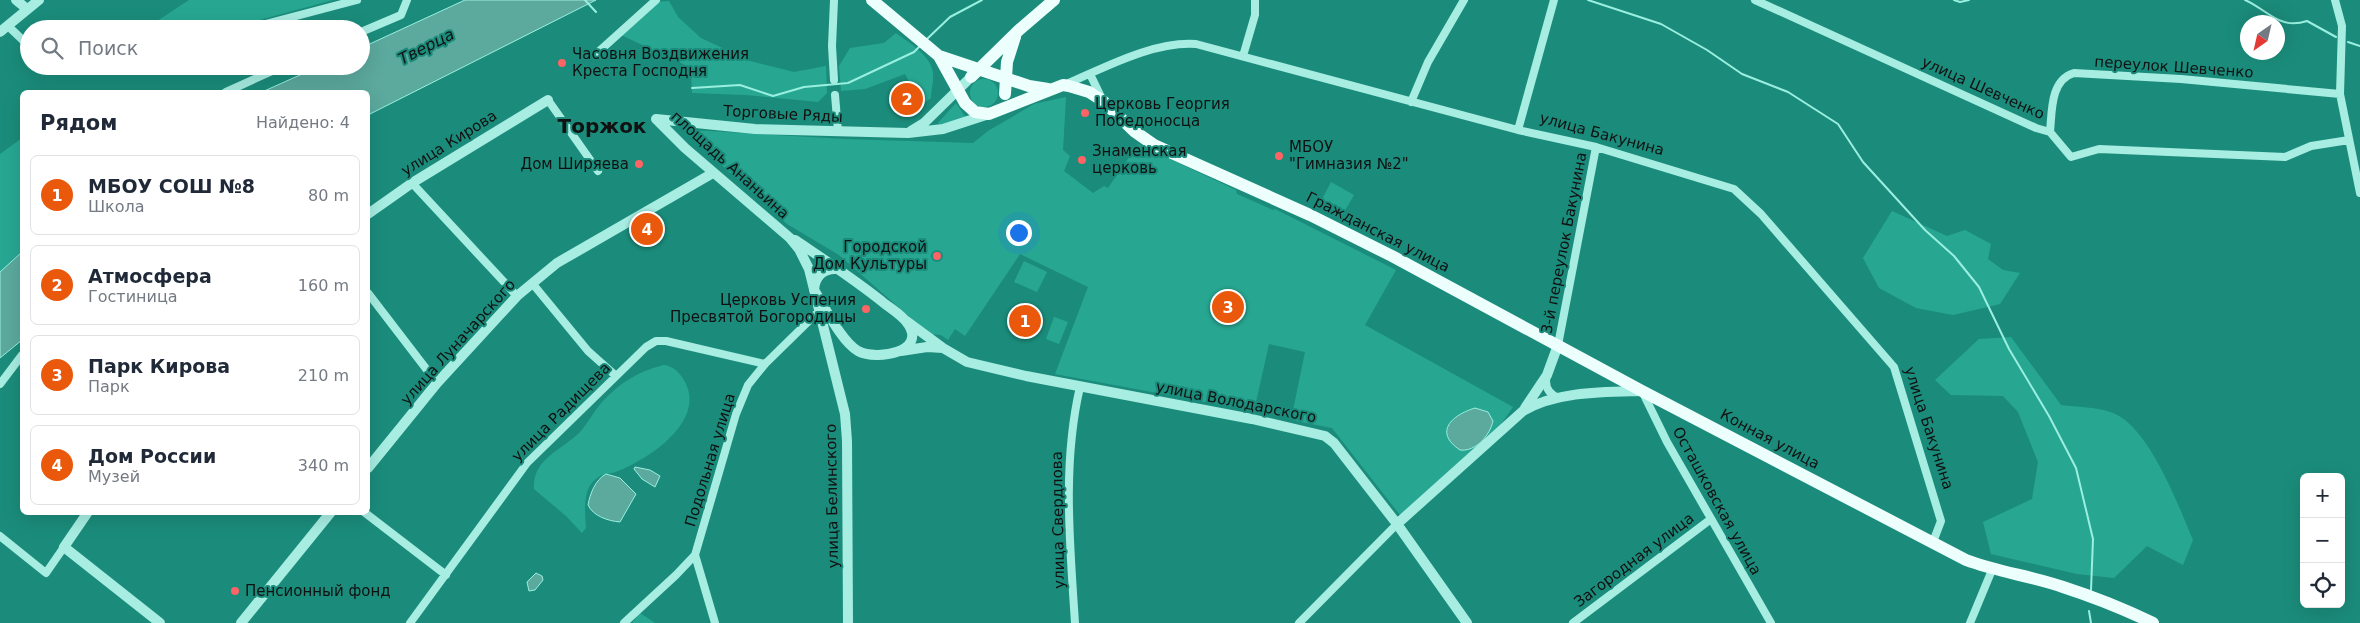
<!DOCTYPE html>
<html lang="ru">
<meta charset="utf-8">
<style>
:root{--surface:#fff;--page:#f2f2f3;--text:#1f2937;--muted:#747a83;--line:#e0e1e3;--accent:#ea580c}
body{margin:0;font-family:"DejaVu Sans",sans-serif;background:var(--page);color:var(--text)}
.controls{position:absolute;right:15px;bottom:15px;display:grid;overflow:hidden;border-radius:8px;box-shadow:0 5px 20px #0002}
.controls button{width:45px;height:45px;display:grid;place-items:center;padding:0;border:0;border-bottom:1px solid var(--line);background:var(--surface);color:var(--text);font:25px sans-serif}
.compass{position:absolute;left:2240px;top:15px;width:45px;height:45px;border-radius:50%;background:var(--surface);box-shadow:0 5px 20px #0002;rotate:214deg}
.you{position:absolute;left:1018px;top:232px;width:18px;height:18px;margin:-12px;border:4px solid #fff;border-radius:50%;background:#1a73e8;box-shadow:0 0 0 8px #1a73e833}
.badge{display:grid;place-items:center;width:32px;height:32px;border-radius:50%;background:var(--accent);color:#fff;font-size:16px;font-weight:700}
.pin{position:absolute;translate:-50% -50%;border:2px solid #fff;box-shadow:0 1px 5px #0006}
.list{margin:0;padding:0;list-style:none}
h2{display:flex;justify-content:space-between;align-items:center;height:65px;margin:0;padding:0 20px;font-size:21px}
h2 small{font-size:16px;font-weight:400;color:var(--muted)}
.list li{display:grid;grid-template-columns:32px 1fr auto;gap:15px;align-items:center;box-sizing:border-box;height:80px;margin:0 10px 10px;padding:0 10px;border:1px solid var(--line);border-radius:8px}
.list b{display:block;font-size:19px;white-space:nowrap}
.list p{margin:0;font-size:16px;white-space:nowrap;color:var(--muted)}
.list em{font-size:16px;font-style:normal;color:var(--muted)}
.icon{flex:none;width:28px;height:28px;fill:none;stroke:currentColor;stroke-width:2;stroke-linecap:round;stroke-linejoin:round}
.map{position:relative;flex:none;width:2360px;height:623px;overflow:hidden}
.search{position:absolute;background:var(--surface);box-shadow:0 5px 20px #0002;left:20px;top:20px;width:350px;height:55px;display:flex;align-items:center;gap:12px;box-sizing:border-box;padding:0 18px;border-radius:28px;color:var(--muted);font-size:19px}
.panel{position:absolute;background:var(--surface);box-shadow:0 5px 20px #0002;left:20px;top:90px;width:350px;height:425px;border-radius:8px}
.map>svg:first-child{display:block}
.green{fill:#27a792}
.water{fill:#5ca99e;stroke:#9aefe0}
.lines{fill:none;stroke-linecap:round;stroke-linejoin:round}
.stream{stroke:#9aefe0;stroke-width:2}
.minor{stroke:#a7ede2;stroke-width:8}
.tertiary{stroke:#a7ede2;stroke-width:10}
.primary{stroke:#edfffd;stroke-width:12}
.poi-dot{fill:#fe6464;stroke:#1b8c7b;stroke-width:2}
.labels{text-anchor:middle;stroke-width:4;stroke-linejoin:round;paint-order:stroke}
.poi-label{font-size:15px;fill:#111;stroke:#1b8c7b;text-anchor:start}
.street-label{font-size:15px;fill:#111;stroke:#1b8c7b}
.water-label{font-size:16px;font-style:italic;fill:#111;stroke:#1b8c7b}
.district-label{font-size:20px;font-weight:bold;fill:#111;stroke:#1b8c7b}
</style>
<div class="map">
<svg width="2360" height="623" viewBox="0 0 2360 623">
<rect width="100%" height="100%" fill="#1b8c7b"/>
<path class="green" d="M189,0H333L226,29H145Z
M669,1L678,17L701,38L750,61L794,72L826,66L827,93L818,102L746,95L692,93L691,70L683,64L621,35L656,2Z
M896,33C909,43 932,56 933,74C934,81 931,90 931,98L921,105L905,74L865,89L841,91L839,66L850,48L884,43Z
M970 93a14 14 0 1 1 28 0a14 14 0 1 1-28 0Z
M1066,97L1063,150L1070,156L1064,171L1093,193L1104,186L1108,188L1138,144L1236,190L1237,194L1273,210L1275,209L1396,270L1365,325L1513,407L1495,433L1400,515L1332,428L1291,420L1305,352L1269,344L1254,411L1055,374L1088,287L1020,254L965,336L955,329L948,340L941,335L929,334L839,255L787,224L689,136L692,130L844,139L973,143L988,131L1034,104Z
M956,103L966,118L941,125L938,123Z
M22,138V252L0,272V154Z
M1331,182L1354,195L1340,219L1318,207Z
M1892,211L1947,236L1965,230L1991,244L1988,259L2003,270L2020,273L2000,304L1953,315L1916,308L1879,288L1863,258Z
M1024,261L1047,272L1037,292L1014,282Z
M1054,317L1068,322L1059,344L1046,339Z
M2011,337L2061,405C2077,407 2095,407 2110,412C2148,423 2178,505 2193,540L2183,565L2147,546L2114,578L2077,574L1991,554L1983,522L2032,499L2038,462L2018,412L2003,396L1951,395L1935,380L1979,339Z
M664,365C674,366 682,375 686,384C704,423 648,459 618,471C606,476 602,471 591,484C583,494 585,516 586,528L582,533L566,516L534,489C532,459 562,450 580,432C588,423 594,411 603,401C621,382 639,371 664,365Z
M640,613L655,623H632Z"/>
<path class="water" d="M465,0H596L368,115V92H262L320,66H361V48Z
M22,252V340L0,358V272Z
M1475,408L1488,412L1493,421C1490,435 1476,452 1460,450C1433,432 1452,415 1475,408Z
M635,467L650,470L660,476L655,487L642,479L634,469Z
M606,474L620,478L636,494L620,522C608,521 593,516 588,505C590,494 595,480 606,474Z
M536,573L542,576L543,580L535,590L529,591L527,582Z"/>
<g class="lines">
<path class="stream" d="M585,0L596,12
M1588,0L1661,24L1707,50L1742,74L1788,92L1838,124L1863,162L1925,230L1954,256L1979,287L2009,349L2049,416L2076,468L2093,539L2091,590
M1954,0L1960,2L1969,0
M2245,0C2268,10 2279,30 2307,21L2336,37
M927,39L950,17L982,0
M2348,42L2360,46
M692,88L740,85L773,96L804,87L848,83L914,52L920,46
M2089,611L2091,623"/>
<path class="minor" d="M834,0L832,46L834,80
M1755,0L2036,128L2050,132L2071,157L2099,149L2285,157L2311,146L2349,140
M2335,0L2342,26L2340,94L2360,193
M8,26L29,46
M247,29L357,0
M361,32L401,15L407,0
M596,54L656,0
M1243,56L1255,15V0
M1090,74L1102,99
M1064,85C1104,68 1153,41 1196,44L1518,130L1596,147L1734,189L1761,214L1894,367L1941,521L1933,542
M226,92L283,66
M835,95L838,131
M548,100L598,171
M1411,102L1428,62L1464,0
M1518,130L1554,0
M2050,132C2052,112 2050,80 2074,73L2181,79L2340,94
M412,183L517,296
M532,283L588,351L616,376
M368,293L437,383
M1558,345L1596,147
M1547,375C1544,386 1548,394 1559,398
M0,384L22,355
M1643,393L1667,442L1771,623
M364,512L446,575
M0,536L46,573L64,547
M695,555L715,623
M410,623L527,463L646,347L656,341H666L765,364
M624,623L676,575L695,555L736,414L748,385L765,364L815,315L823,310
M1075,623C1070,545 1062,464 1080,387
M1299,623L1397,524
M1573,623L1711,519
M1970,623L1992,570"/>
<path class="tertiary" d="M16,0L27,9
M0,32L39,0
M656,119L685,148L790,238L799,249L809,269L845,414L847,441L848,623
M656,119L755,129L908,133L943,129L989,114
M911,131L924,123L968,80
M368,214L412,183L548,100
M795,240C826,261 857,281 885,304C893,310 903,316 908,324C927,352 877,361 858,351C841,341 825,307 814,290C815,276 824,268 837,269
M905,320L943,348L967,362L1026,376L1252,419L1325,436L1334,443L1397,524L1467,623
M901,351L927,347L943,348
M1525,408L1547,375L1558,345
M368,468L437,383L517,296L557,263L713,173
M88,512L64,547L160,623
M1397,524L1523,411C1557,391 1604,392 1642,391
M241,623L331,512"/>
<path class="primary" d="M872,0L939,56L965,103L975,112L989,114L1063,85L1069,86L1089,92L1103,101L1134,131L1154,145L1310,215L1392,256L1642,391L1966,560C1998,572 2031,576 2063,587C2094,597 2124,609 2153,623
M939,56L1029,86L1048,89
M971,77L1019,30L1054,0
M1005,94L1007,62L1015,37"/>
</g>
<g class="poi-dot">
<circle cx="562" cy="63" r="5"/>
<circle cx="1085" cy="113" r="5"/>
<circle cx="1279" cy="156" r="5"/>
<circle cx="1082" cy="160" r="5"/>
<circle cx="639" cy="164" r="5"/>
<circle cx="937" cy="256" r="5"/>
<circle cx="866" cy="309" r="5"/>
<circle cx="235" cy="591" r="5"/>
</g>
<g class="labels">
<g class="poi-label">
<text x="572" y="59">Часовня Воздвижения<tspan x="572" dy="17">Креста Господня</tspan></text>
<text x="1095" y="109">Церковь Георгия<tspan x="1095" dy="17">Победоносца</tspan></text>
<text x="1289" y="152">МБОУ<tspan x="1289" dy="17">"Гимназия №2"</tspan></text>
<text x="1092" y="156">Знаменская<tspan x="1092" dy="17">церковь</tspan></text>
<text x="629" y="169" text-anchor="end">Дом Ширяева</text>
<text x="927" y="252" text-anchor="end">Городской<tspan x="927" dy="17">Дом Культуры</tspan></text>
<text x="856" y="305" text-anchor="end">Церковь Успения<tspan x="856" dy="17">Пресвятой Богородицы</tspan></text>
<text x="245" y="596">Пенсионный фонд</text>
</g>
<g class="street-label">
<text transform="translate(2174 67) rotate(4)" y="5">переулок Шевченко</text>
<text transform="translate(1983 88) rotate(24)" y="5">улица Шевченко</text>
<text transform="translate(783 114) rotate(3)" y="5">Торговые Ряды</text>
<text transform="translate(1602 134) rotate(15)" y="5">улица Бакунина</text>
<text transform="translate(449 143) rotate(-32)" y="5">улица Кирова</text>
<text transform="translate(730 165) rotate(42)" y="5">площадь Ананьина</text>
<text transform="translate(1378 232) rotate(27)" y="5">Гражданская улица</text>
<text transform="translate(1564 243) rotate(-79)" y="5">3-й переулок Бакунина</text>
<text transform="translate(458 342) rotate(-48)" y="5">улица Луначарского</text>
<text transform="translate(1236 402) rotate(11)" y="5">улица Володарского</text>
<text transform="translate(561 412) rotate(-45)" y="5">улица Радищева</text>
<text transform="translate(1929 428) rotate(72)" y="5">улица Бакунина</text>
<text transform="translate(1770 439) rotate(28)" y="5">Конная улица</text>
<text transform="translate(710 460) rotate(-73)" y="5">Подольная улица</text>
<text transform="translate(832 496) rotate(-91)" y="5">улица Белинского</text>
<text transform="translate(1717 501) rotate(61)" y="5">Осташковская улица</text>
<text transform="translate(1058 520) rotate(-91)" y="5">улица Свердлова</text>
<text transform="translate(1634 560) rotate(-37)" y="5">Загородная улица</text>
</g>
<g class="water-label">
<text transform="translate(426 46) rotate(-27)" y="6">Тверца</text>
</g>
<g class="district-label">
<text x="602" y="133">Торжок</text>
</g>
</g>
</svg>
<div class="controls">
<button>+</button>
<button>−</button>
<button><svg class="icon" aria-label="locate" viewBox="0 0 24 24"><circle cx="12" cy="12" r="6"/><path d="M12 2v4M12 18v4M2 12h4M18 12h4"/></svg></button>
</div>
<svg class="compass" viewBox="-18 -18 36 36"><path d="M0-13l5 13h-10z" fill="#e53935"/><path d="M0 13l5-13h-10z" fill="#747a83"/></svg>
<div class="you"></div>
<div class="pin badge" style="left:1025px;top:321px">1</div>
<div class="pin badge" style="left:907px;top:99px">2</div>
<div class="pin badge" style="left:1228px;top:307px">3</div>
<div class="pin badge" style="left:647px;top:229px">4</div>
<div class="search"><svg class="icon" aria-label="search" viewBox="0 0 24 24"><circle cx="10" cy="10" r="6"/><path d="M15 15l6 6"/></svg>Поиск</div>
<section class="panel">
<h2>Рядом<small>Найдено: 4</small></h2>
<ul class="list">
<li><span class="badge">1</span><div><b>МБОУ СОШ №8</b><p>Школа</p></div><em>80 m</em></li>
<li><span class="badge">2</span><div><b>Атмосфера</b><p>Гостиница</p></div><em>160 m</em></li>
<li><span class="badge">3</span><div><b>Парк Кирова</b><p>Парк</p></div><em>210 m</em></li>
<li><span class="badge">4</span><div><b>Дом России</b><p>Музей</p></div><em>340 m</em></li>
</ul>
</section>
</div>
